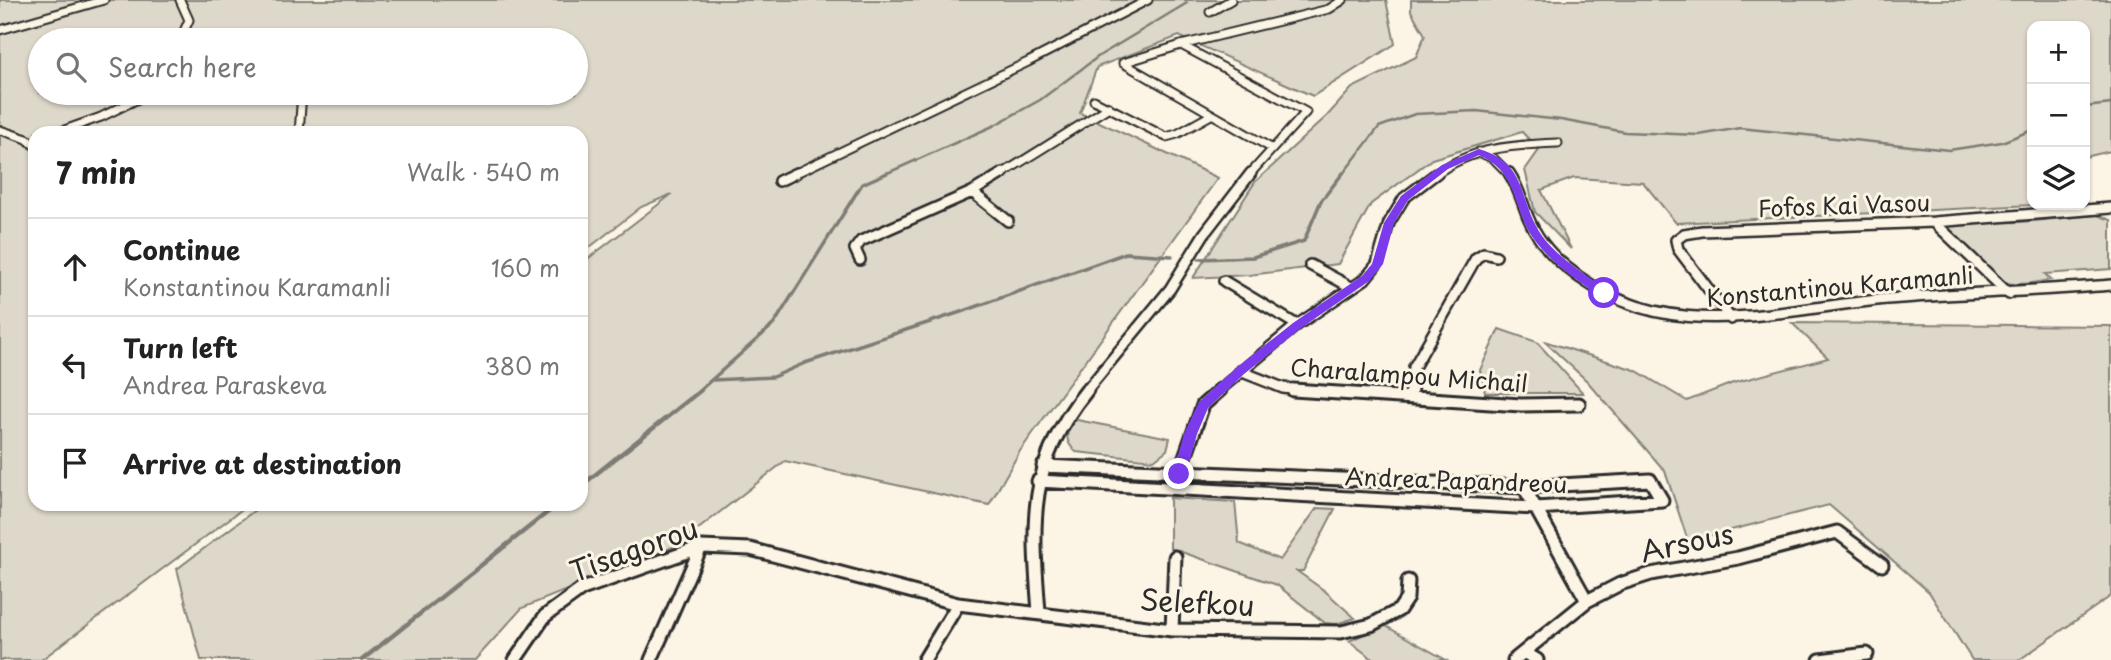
<!DOCTYPE html>
<meta charset="utf-8">
<style>
:root{--surface:#fff;--page:#f6f6f6;--text:#222;--muted:#767676;--line:#e0e0e0}
body{margin:0;font-family:"Playpen Sans",sans-serif;background:var(--page);color:var(--text)}
.controls{position:absolute;right:21px;top:21px;display:grid;overflow:hidden;border-radius:14px;box-shadow:0 2px 5px #0004}
.controls button{width:63px;height:63px;display:grid;place-items:center;padding:0;border:0;border-bottom:2px solid var(--line);background:var(--surface);color:var(--text);font:35px sans-serif}
.stop{position:absolute;width:21px;height:21px;margin:-16px;border:5px solid #7c3aed;border-radius:50%;background:#fff}
.stop.end{background:#7c3aed;border-color:#fff;box-shadow:0 2px 7px #0008}
.list{margin:0;padding:0;list-style:none}
h2{display:flex;justify-content:space-between;align-items:center;height:91px;margin:0;padding:0 28px;font-size:30px}
h2 small{font-size:23px;font-weight:400;color:var(--muted)}
.list li{display:grid;grid-template-columns:46px 1fr auto;gap:21px;align-items:center;box-sizing:border-box;height:98px;padding:0 28px;border-top:2px solid var(--line)}
.list b{display:block;font-size:26px;white-space:nowrap}
.list p{margin:0;font-size:23px;white-space:nowrap;color:var(--muted)}
.list em{font-size:23px;font-style:normal;color:var(--muted)}
.icon{flex:none;width:38px;height:38px;fill:none;stroke:currentColor;stroke-width:2;stroke-linecap:round;stroke-linejoin:round}
.map{position:relative;flex:none;width:2111px;height:660px;overflow:hidden}
.search{position:absolute;background:var(--surface);box-shadow:0 2px 5px #0004;left:28px;top:28px;width:560px;height:77px;display:flex;align-items:center;gap:18px;box-sizing:border-box;padding:0 24px;border-radius:38px;color:var(--muted);font-size:26px}
.panel{position:absolute;background:var(--surface);box-shadow:0 2px 5px #0004;left:28px;top:126px;width:560px;height:385px;border-radius:21px}
.map>svg:first-child{display:block}
.green{fill:#ded8ca;stroke:#84827a;stroke-width:2;fill-rule:evenodd}
.lines{fill:none;stroke-linecap:round;stroke-linejoin:round}
.stream-far2{stroke:#7d7b74;stroke-width:2.5}
.stream-far1{stroke:#7d7b74;stroke-width:3.5}
.stream{stroke:#7d7b74;stroke-width:4.5}
.street-far2-casing{stroke:#2b2b2b;stroke-width:11}
.street-far1-casing{stroke:#2b2b2b;stroke-width:14}
.street-casing{stroke:#2b2b2b;stroke-width:17}
.street-far2{stroke:#fcf5e5;stroke-width:7}
.street-far1{stroke:#fcf5e5;stroke-width:9}
.street{stroke:#fcf5e5;stroke-width:11}
.route{fill:#7c3aed}
.labels{text-anchor:middle;stroke-width:6;stroke-linejoin:round;paint-order:stroke}
.street-label{font-size:23px;fill:#2b2b2b;stroke:#fcf5e5}
.near-street-label{font-size:28px;fill:#2b2b2b;stroke:#fcf5e5}
</style>
<div class="map">
<svg width="2111" height="660" viewBox="0 0 2111 660">
<rect width="100%" height="100%" fill="#fcf5e5"/>
<filter id="ink" filterUnits="userSpaceOnUse"><feTurbulence type="fractalNoise" baseFrequency=".0143" numOctaves="2"/><feDisplacementMap in="SourceGraphic" scale="14" xChannelSelector="R" yChannelSelector="G"/><feConvolveMatrix kernelMatrix="1 2 1 2 8 2 1 2 1" color-interpolation-filters="sRGB"/></filter>
<g filter="url(#ink)">
<path class="green" d="M0,0H1386L1395,44L1313,96L1179,36L1097,67L1080,113L1218,178L1020,451L989,505L785,461L678,545L522,608L475,660H201L177,569L263,504H581V264L672,194L641,207L581,254V133H35V504H249L41,660H0ZM40,40H576V93H40Z
M1411,0H2111V151L2085,157V26H2032V205L1676,223L1643,182L1574,178L1541,190L1571,249L1535,212L1525,170L1539,150L1522,132L1432,159L1371,204L1338,264L1249,275L1193,278L1255,182L1327,116L1352,88L1416,57L1425,35L1411,11Z
M2097,215L2111,220V269L2045,274L2051,280C2037,282 2020,286 2006,283C1987,278 1958,242 1943,228L1950,223L2020,222Z
M1792,323L2111,326V596L2019,660H1972L1929,592L1829,505L1688,541L1665,471L1587,381L1544,341L1635,370L1687,401L1733,383L1828,358Z
M1499,329L1537,342L1583,393H1485L1480,370Z
M1072,419L1170,438L1167,450L1154,460L1076,452C1064,441 1066,434 1072,419Z
M1170,498L1235,502L1239,543L1280,560L1317,508L1335,509L1303,571H1297L1325,591L1355,618L1336,624L1325,623L1277,585L1170,548Z
M1384,625L1446,660H1374L1349,641Z"/>
<g class="lines">
<path class="stream-far2" d="M2085,107L2111,104
M883,175L993,126L1040,100L1099,56L1187,3
M1342,175L1379,127L1415,114L1476,111L1561,120L1625,132L1699,135L1740,128L1949,150L2002,142L2032,130"/>
<path class="stream-far1" d="M1199,259L1253,257L1304,241L1321,201L1343,173
M713,380L773,377L805,363L967,310L1126,253L1172,256
M699,391L774,324L862,184L887,173"/>
<path class="stream" d="M581,486L701,390
M362,660L558,504"/>
<g class="street-far2-casing">
<path id="street-far2" d="M180,0L189,20L180,40
M1210,12L1231,0
M0,30L104,0
M1181,45L1306,112L1249,175
M1123,63L1181,45L1329,9L1343,0
M1123,63L1271,148
M1094,100L1166,137L1177,134L1211,115
M0,130L27,139L35,146
M56,133L101,117L150,93
M299,133L302,93
M1479,152L1494,159L1510,175
M792,175L1028,62L1148,0
M1000,175L1109,107
M1435,175C1471,147 1514,145 1558,143"/>
</g>
<g class="street-far1-casing">
<path id="street-far1" d="M1509,173C1518,186 1522,202 1528,217C1536,237 1549,253 1566,267C1665,349 1774,309 1888,299C1962,293 2037,291 2111,285
M779,181L796,173
M972,192L1008,221
M1934,222L2009,294
M860,260L855,249L861,241L972,192L1003,173
M1310,265L1351,287
M1224,281L1297,325
M1731,319L1678,249L1676,240L1684,234L1702,231L1934,222L2111,208
M1240,371L1283,388L1308,391
M1086,391L1170,289L1204,234L1251,173
M1218,391L1297,325L1365,279L1377,264L1389,223L1404,198L1437,173
M1411,391L1414,367L1476,258L1484,253L1496,256"/>
</g>
<g class="street-casing">
<path id="street" d="M1293,390L1521,405L1579,404
M1410,396L1411,390
M1038,481L1536,508L1662,500L1650,480L1524,487L1043,466
M1524,487L1587,601
M1179,489V474L1203,405L1220,390
M1039,612C1032,521 1027,465 1087,390
M1172,630L1175,557
M1525,653L1537,660
M515,660L545,616L582,589L701,547L750,549L958,604L1172,630L1341,632L1371,625L1399,610L1407,598L1408,581
M651,660L701,547
M924,660L958,604
M1514,660L1587,601L1620,584L1651,574L1738,558L1837,532L1882,565
M1820,660L1867,654"/>
</g>
<use href="#street-far2" class="street-far2"/>
<use href="#street-far1" class="street-far1"/>
<use href="#street" class="street"/>
</g>
</g>
<path class="route" d="M1479,149C1529,164 1517,200 1542,236C1559,259 1585,274 1608,291V296H1600C1576,279 1551,263 1534,239C1511,207 1520,173 1479,155L1448,169L1408,200L1394,223L1383,264L1369,281L1301,328L1244,374L1208,408L1197,434L1186,474L1184,477H1175L1173,474L1184,434L1199,402L1236,368L1293,323L1362,276L1372,264L1384,223L1401,196L1442,165Z"/>
<g class="labels">
<g class="street-label">
<text transform="translate(1844 206) rotate(-2)" y="8">Fofos Kai Vasou</text>
<text transform="translate(1840 287) rotate(-5)" y="8">Konstantinou Karamanli</text>
<text transform="translate(1409 376) rotate(4)" y="8">Charalampou Michail</text>
<text transform="translate(1456 481) rotate(2)" y="8">Andrea Papandreou</text>
</g>
<g class="near-street-label">
<text transform="translate(1687 543) rotate(-12)" y="10">Arsous</text>
<text transform="translate(634 550) rotate(-20)" y="10">Tisagorou</text>
<text transform="translate(1197 603) rotate(3)" y="10">Selefkou</text>
</g>
</g>
</svg>
<div class="controls">
<button>+</button>
<button>−</button>
<button><svg class="icon" aria-label="layers" viewBox="0 0 24 24"><path d="M12 4l9 5-9 5-9-5zM3 14l9 5 9-5"/></svg></button>
</div>
<div class="stop" style="left:1604px;top:293px"></div>
<div class="stop end" style="left:1179px;top:474px"></div>
<div class="search"><svg class="icon" aria-label="search" viewBox="0 0 24 24"><circle cx="10" cy="10" r="6"/><path d="M15 15l6 6"/></svg>Search here</div>
<section class="panel">
<h2>7 min<small>Walk · 540 m</small></h2>
<ul class="list">
<li><svg class="icon" aria-label="ahead" viewBox="0 0 24 24"><path d="M12 20V5M6 11l6-6 6 6"/></svg><div><b>Continue</b><p>Konstantinou Karamanli</p></div><em>160 m</em></li>
<li><svg class="icon" aria-label="left" viewBox="0 0 24 24"><path d="M17 20v-9H6M10 6l-5 5 5 5"/></svg><div><b>Turn left</b><p>Andrea Paraskeva</p></div><em>380 m</em></li>
<li><svg class="icon" aria-label="arrive" viewBox="0 0 24 24"><path d="M6 21V4h12l-3 4 3 4H6"/></svg><div><b>Arrive at destination</b></div></li>
</ul>
</section>
</div>
